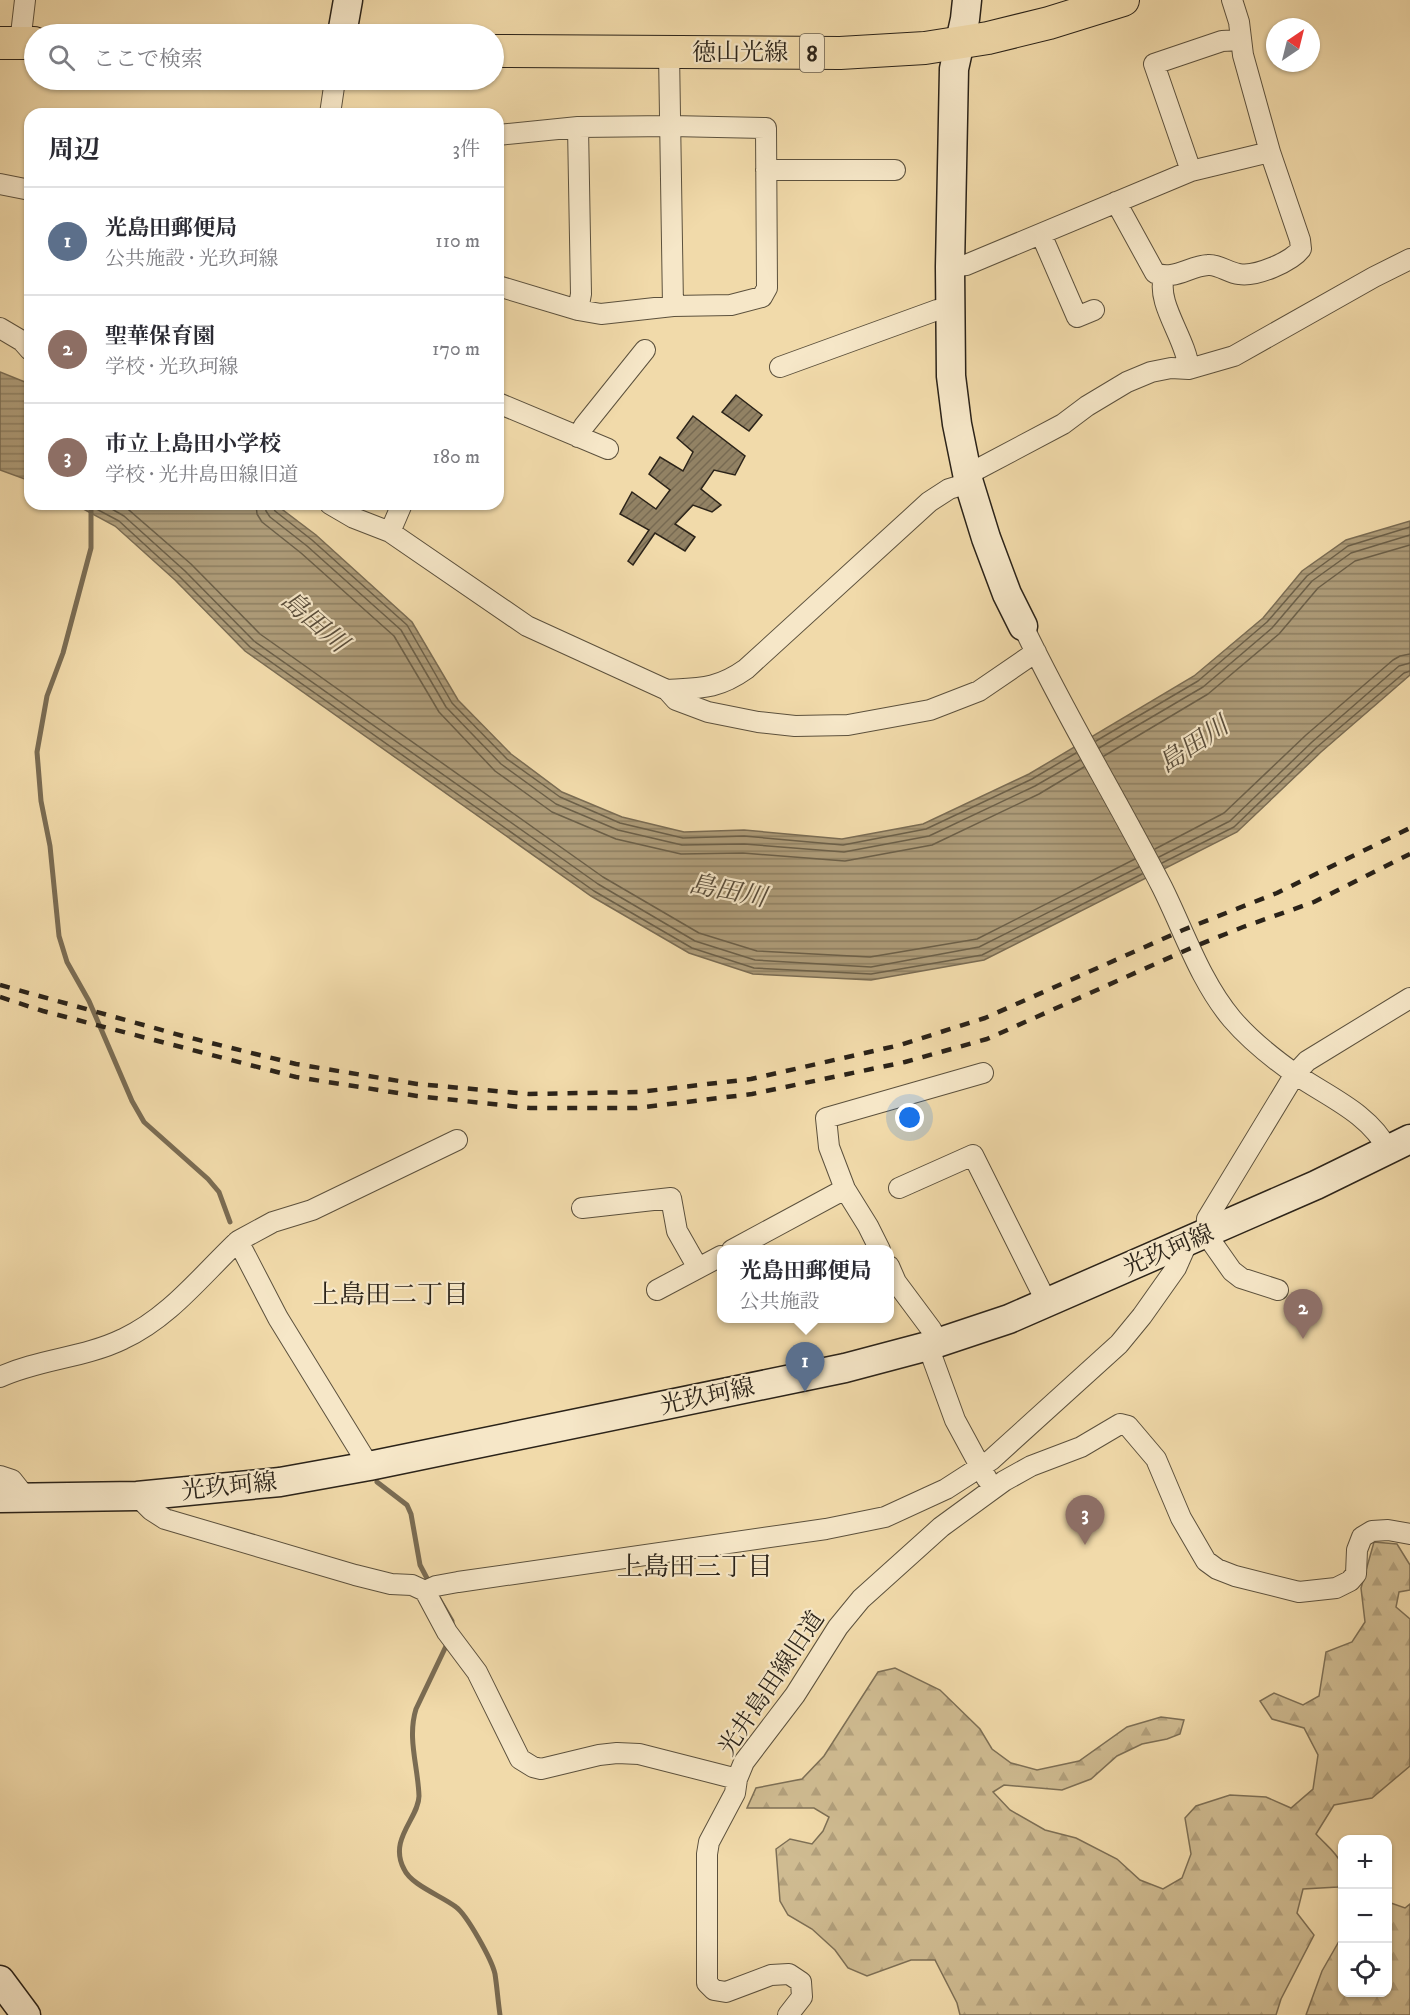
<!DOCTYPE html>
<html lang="ja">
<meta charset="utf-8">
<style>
:root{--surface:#fff;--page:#f2f2f3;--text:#2b2b33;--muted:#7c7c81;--line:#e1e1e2;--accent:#d93025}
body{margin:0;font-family:"IM FELL DW Pica","Noto Serif JP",serif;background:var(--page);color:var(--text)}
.controls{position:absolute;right:18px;bottom:18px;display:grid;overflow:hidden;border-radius:12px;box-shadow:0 2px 4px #0004}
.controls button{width:54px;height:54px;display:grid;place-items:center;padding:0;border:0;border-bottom:2px solid var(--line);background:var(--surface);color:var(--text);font:30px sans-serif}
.compass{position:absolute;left:1266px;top:18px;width:54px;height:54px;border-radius:50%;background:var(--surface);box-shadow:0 2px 4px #0004;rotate:35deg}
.you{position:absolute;left:910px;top:1118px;width:21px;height:21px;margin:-15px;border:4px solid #fff;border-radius:50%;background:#1a73e8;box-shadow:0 0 0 9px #1a73e833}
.badge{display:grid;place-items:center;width:39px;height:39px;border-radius:50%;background:var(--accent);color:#fff;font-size:20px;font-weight:700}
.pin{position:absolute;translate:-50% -50px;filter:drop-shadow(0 2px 3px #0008)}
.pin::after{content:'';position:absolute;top:32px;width:21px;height:18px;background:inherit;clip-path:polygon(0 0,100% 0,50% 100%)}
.popup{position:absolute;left:717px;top:1245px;width:177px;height:78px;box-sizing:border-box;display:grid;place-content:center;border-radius:12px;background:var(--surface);filter:drop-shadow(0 2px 4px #0005);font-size:20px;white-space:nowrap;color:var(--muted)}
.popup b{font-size:22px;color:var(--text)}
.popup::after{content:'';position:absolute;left:50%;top:100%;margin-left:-12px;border:12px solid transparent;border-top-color:var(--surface)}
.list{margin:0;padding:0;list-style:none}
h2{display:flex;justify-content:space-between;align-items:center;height:78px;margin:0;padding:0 24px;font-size:26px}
h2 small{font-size:20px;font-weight:400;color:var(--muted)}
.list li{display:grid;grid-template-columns:39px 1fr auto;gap:18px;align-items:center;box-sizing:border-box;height:108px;padding:0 24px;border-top:2px solid var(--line)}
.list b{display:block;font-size:22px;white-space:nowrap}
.list p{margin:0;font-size:20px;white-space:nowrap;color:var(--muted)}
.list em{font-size:20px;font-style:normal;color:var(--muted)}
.icon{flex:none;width:33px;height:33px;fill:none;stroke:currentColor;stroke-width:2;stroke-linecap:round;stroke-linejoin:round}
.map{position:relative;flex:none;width:1410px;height:2015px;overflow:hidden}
.search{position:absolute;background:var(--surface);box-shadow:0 2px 4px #0004;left:24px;top:24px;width:480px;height:66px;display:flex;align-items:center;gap:15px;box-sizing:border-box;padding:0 21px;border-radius:33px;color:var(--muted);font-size:22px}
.panel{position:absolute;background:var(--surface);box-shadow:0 2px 4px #0004;left:24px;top:108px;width:480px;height:402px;border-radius:18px}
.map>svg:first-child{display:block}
.forest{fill:url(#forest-firs);stroke:#7d6f55;stroke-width:1.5}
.water{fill:url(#water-rules);stroke:#7a6c53;stroke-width:1.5}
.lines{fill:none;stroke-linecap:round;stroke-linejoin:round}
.shore{stroke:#6c6049;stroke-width:1.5}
.stream{stroke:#7a6c53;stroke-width:5}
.building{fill:url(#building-hatch);stroke:#2b2319;stroke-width:1.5}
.street-casing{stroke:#5c513d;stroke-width:22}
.secondary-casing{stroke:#2b2319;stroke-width:31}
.primary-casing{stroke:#2b2319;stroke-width:34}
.street{stroke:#f6e7c8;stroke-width:20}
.secondary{stroke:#f6e7c8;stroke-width:28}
.primary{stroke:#f1daaa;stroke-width:32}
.rail{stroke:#2b2319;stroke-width:4.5;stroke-dasharray:10 10;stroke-linecap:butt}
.labels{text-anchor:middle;stroke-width:4.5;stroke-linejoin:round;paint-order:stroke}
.shield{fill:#f6e7c8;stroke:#685e4e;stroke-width:1.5}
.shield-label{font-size:22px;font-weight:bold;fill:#2b2319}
.street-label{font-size:24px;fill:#2b2319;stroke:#f6e7c8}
.water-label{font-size:26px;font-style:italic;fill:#594d3b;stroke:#f6e7c8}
.neighbourhood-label{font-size:26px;fill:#2b2319;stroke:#f6e7c8}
</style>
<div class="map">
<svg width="1410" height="2015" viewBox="0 0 1410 2015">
<defs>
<pattern id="forest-firs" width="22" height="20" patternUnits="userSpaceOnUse" patternTransform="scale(1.5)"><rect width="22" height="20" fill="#cfbb91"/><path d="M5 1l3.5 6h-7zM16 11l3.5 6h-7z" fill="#b2a07c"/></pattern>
<pattern id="water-rules" width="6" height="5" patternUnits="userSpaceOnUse" patternTransform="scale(1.5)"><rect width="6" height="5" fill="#ae9c79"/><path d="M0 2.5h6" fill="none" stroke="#8e7f62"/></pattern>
<pattern id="building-hatch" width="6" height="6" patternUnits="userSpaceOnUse" patternTransform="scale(1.5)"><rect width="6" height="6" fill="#928264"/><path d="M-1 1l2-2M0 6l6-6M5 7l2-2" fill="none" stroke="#776a52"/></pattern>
</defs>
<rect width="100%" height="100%" fill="#f1daaa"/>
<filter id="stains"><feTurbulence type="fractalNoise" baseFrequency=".00333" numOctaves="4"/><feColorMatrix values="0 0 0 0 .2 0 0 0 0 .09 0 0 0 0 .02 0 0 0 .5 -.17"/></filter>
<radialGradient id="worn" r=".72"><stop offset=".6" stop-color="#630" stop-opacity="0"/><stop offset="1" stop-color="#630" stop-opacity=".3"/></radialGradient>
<path class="forest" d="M1374,1542L1397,1544L1410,1565V1590L1399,1592L1396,1607L1410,1619V1766L1372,1798L1334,1805L1316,1834C1332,1852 1351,1861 1338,1887L1303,1889L1297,1913L1314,1935L1281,1999L1276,2015H960L957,2003L935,1960H911L867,1976L848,1968L835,1950L812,1929L788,1915L780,1901L776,1849L790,1839L812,1844L823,1831L829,1817L814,1808H747L756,1788L802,1779L824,1756L878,1672L895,1668L940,1690L980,1729L992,1749L1011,1763L1037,1770L1079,1761L1127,1727L1161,1717L1184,1720L1180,1734L1167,1739L1142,1744L1117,1756L1091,1779L1062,1790L1004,1785L993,1792L1010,1810L1045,1830L1076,1838L1117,1859L1140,1880L1163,1889L1182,1878L1191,1854L1185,1818L1196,1806L1230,1795L1266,1797L1291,1808L1313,1789L1318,1755L1304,1728L1272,1719L1260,1701L1274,1693L1303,1705L1319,1696L1326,1652L1352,1642L1365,1622L1361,1588Z
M1388,1902L1405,1908L1410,1904V2015H1306L1322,1971L1342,1936V1992H1388Z"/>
<path class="water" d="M0,372L30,384V481L0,470Z
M74,504H275L316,535L412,622L458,700L511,754L562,792L622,817L684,832L744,830L842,839L923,824L1029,774L1194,676L1263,618L1302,571L1346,540L1410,521V675L1321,752L1237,832L984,960L871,980L753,974L689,953L591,896L245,651L175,580L115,526Z"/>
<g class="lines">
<path class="shore" d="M87,504L119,521L179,576L250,647L594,891L692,948L754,968L871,974L982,955L1142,874
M103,504L124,516L185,571L254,641L598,884L695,941L755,960L871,967L979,947L1139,867
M122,504L191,564L260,634L603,877L699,933L757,951L870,957L977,939L1135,859
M256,504L257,514L262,522L301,553L394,636L439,712L495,771L552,812L616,839L681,854L743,853L845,861L932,845L1039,794L1084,767
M265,504L266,511L270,517L307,546L401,630L446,707L501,764L556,804L618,830L682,845L744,844L844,852L929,836L1035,786L1080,760
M272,504L275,511L312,540L407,625L452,703L507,759L560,797L620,823L683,838L744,836L843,845L926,829L1032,779L1076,753
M1096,741L1198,681L1267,622L1307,576L1348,546L1410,527
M1099,748L1203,687L1272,628L1312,581L1351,553L1410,535
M1104,756L1208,694L1279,634L1318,588L1355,561L1410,545
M1155,849L1224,813L1306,735L1393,660L1400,656L1410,654
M1159,857L1230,821L1312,742L1399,666L1410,663
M1162,863L1234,827L1317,747L1404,673L1410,671"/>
<path class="stream" d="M91,504V548L63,653L47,696L37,752L41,801L50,846L59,936L67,962L89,1001L132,1101L144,1122L208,1179L219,1192L230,1222
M377,1482L407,1505L411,1514L420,1565L430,1584
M438,1597L452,1621V1626
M448,1642L416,1709C407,1738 418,1766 419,1796C419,1818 388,1839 404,1869C411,1885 442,1896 456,1907C467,1915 492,1960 495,1974C497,1987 498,2001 500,2015"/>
</g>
<path class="building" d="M736,395L762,415L749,431L722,412Z
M693,416L745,456L735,475L714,470L701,489L721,505L712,512L693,505L675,524L695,537L685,551L655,533L633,565L628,561L649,530L620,514L632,492L656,509L670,490L649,474L660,457L683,471L693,452L677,438Z"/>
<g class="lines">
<g class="street-casing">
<path id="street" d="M20,43L25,0
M669,52L673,306
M330,114L335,80
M578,127L581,294L578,310
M498,135L578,127L671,126L766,128L767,288L762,297L731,305L673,306L601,314L578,310L498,286
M766,170H895
M1191,171L1154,64L1222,41L1241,40
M0,184L30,190
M1116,202L1155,273C1174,281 1189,266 1208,265C1218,264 1229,273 1239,274C1256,277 1291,262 1301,249L1300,240L1270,152
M1041,234L1077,317L1094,310
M950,267L966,265L1191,171L1270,152L1243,55L1239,22L1232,0
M1164,277C1156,304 1186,338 1189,369
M0,328L22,341L30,350
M780,367L937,310L950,309
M498,403L608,449
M578,437L584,426L645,350
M967,473L978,469L1063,424L1087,406L1127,382L1151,372L1171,368L1189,369L1234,356L1374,277L1410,259
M330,504L354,518L390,532L527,626L667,690L676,700L708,712L758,722L795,726L848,725L930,710L979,691L1036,652
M390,532L402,504
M1023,626C1065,715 1117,799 1162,887C1184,931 1200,981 1232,1019C1250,1040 1275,1060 1298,1076C1329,1097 1370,1114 1388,1150
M667,690C701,688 718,689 746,669L929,502L949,489L969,483
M899,1188L973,1155L1047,1303
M582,1208L671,1198L677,1231L698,1268
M732,1250L845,1189
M880,1250L868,1226L845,1189L829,1147L826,1118L983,1073
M889,1266L896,1282L931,1329L938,1343
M657,1290L721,1256
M1278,1290L1241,1278L1232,1271L1206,1234L1207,1219L1295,1074L1307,1061L1410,998
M928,1346L955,1420L987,1479
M0,1377C39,1359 84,1358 123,1339C169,1318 202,1275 238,1241
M369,1466L278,1318L238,1241L273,1222L312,1210L457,1140
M0,1476L12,1480L27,1499
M137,1496L151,1510L165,1519L355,1575L391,1584L412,1585L425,1591L447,1632L477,1672L520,1759L533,1767L541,1769L599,1755L617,1753L639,1754L737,1779
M425,1591L436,1586L458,1582L826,1529L885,1517L946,1489L991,1460L1119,1344L1142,1316L1176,1268L1188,1241
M788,2015L802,1997L801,1982L789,1974L771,1975L726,1992L714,1990L707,1983V1854L709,1842L735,1793L737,1779L744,1762L795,1695L838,1627L861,1599L941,1527L1004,1481L1031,1466L1081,1447L1120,1424L1128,1426L1156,1459L1181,1518L1206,1561L1217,1569L1235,1576L1299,1592L1336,1588L1350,1581L1356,1574L1357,1550L1362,1537L1372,1531L1388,1530L1410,1534"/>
</g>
<g class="secondary-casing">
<path id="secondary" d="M967,0L965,19L954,69L950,267L951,376L957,424L969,483L986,538L1007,594L1023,626
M342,34L348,0
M0,1498L137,1496L280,1482L369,1466L845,1368L928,1346L1009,1319L1316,1185L1410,1139
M0,1980L26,2015"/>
</g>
<g class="primary-casing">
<path id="primary" d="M0,43H34
M494,51L840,53L925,48L988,38L1049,23L1123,0"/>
</g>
<use href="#street" class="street"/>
<use href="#secondary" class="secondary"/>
<use href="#primary" class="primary"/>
<path class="rail" d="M0,985L183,1036L296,1064L417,1084L529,1094L639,1092L751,1079L900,1045L985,1018L1183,930L1277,893L1410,828
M0,997L43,1011L296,1077L417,1096L530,1108H637L752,1094L905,1062L987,1039L1191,948L1243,927L1314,902L1410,854"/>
</g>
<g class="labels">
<rect class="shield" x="800" y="34" width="24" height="38" rx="4.5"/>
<g class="shield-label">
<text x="812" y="61">8</text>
</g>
<g class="street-label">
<text x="740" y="60">徳山光線</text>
<text transform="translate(1168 1250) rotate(-23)" y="8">光玖珂線</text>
<text transform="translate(707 1396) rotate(-12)" y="8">光玖珂線</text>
<text transform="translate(229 1486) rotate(-6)" y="8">光玖珂線</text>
<text transform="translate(771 1683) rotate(-56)" y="8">光井島田線旧道</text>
</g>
<g class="water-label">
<text transform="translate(315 621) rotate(41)" y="9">島田川</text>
<text transform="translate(1193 744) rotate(-34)" y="9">島田川</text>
<text transform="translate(728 890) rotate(11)" y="9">島田川</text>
</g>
<g class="neighbourhood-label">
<text x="391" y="1303">上島田二丁目</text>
<text x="695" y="1575">上島田三丁目</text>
</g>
</g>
<rect width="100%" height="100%" filter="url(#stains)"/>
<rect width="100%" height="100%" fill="url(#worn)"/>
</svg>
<div class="controls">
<button>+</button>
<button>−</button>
<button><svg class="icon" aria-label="locate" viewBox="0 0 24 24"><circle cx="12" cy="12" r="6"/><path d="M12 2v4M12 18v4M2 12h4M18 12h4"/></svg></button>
</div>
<svg class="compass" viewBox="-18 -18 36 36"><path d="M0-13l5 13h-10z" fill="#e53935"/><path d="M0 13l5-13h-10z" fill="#7c7c81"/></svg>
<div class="you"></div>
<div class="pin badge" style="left:805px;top:1392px;background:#5c6f8a">1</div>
<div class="popup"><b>光島田郵便局</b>公共施設</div>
<div class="pin badge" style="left:1303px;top:1339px;background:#8d6e63">2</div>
<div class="pin badge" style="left:1085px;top:1545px;background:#8d6e63">3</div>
<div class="search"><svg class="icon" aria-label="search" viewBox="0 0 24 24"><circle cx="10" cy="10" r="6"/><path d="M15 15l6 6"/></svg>ここで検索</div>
<section class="panel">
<h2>周辺<small>3件</small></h2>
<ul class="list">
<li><span class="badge" style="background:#5c6f8a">1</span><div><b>光島田郵便局</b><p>公共施設 · 光玖珂線</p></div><em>110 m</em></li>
<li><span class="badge" style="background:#8d6e63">2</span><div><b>聖華保育園</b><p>学校 · 光玖珂線</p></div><em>170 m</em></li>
<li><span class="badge" style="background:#8d6e63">3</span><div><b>市立上島田小学校</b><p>学校 · 光井島田線旧道</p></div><em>180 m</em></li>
</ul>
</section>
</div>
